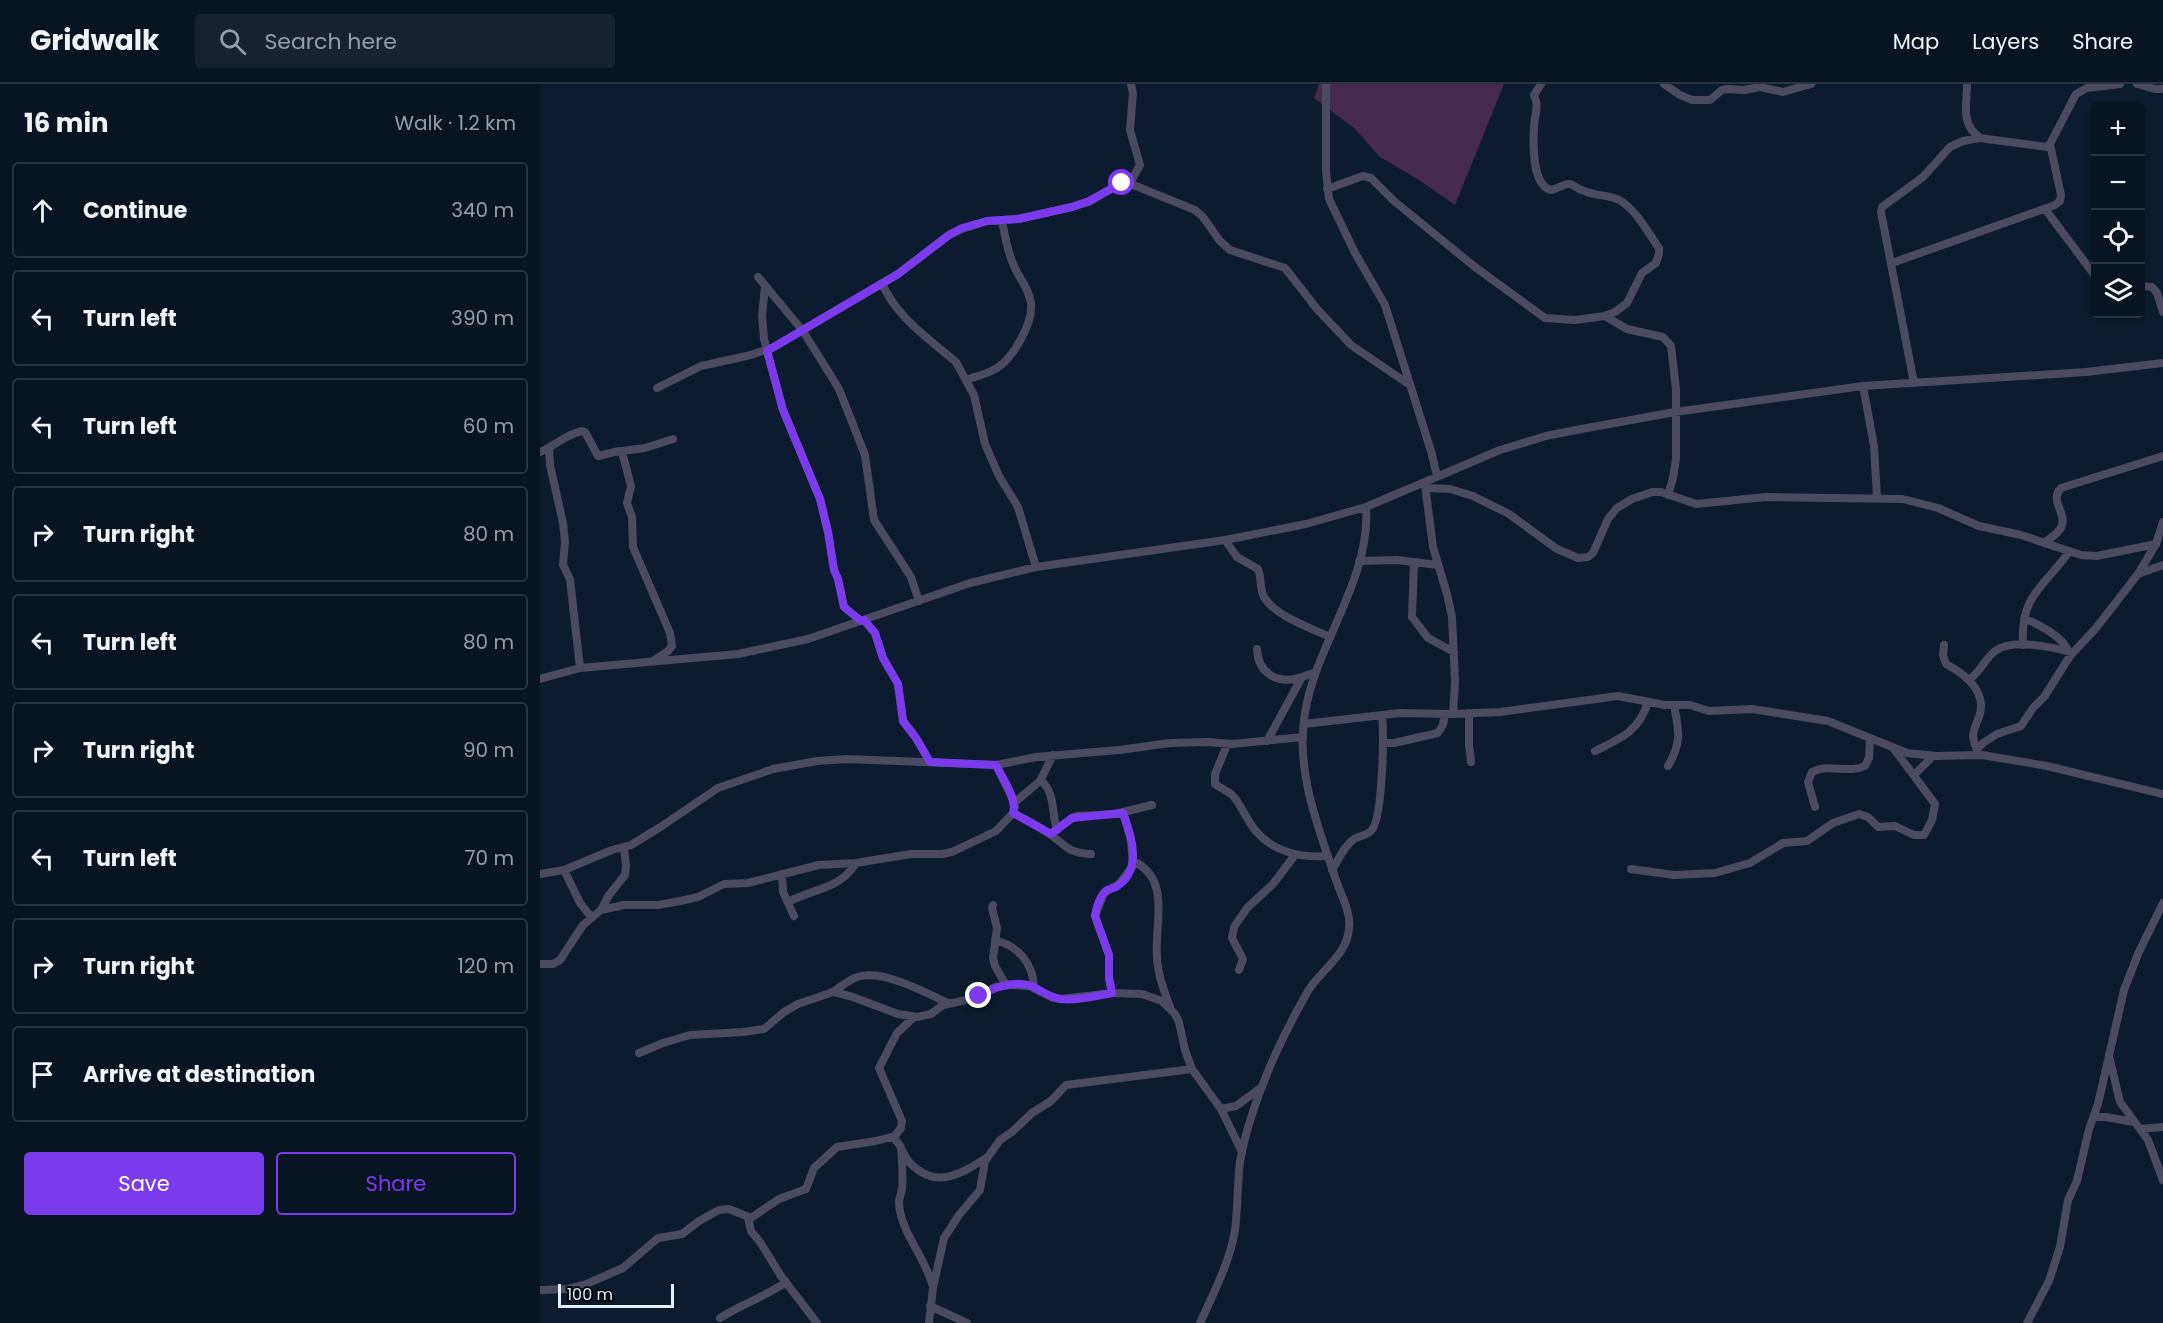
<!DOCTYPE html>
<meta charset="utf-8">
<style>
:root{--surface:#091423;--page:#172130;--text:#f1f3f6;--muted:#999ea6;--line:#293341;--accent:#7c3aed}
body{margin:0;font-family:Poppins,sans-serif;background:var(--page);color:var(--text)}
.controls{position:absolute;right:18px;top:18px;display:grid;overflow:hidden;border-radius:6px;box-shadow:0 3px 9px #0003}
.controls button{width:54px;height:54px;display:grid;place-items:center;padding:0;border:0;border-bottom:2px solid var(--line);background:var(--surface);color:var(--text);font:30px sans-serif}
.scale{position:absolute;left:18px;bottom:15px;width:116px;box-sizing:border-box;padding-left:6px;border:3px solid #e5effd;border-top:0;font-size:16px;line-height:21px;white-space:nowrap;color:#e5effd;-webkit-text-stroke:4px #02060e;paint-order:stroke}
.stop{position:absolute;width:18px;height:18px;margin:-14px;border:4px solid #7c3aed;border-radius:50%;background:#fff}
.stop.end{background:#7c3aed;border-color:#fff;box-shadow:0 2px 6px #0008}
.list{margin:0;padding:0;list-style:none}
h2{display:flex;justify-content:space-between;align-items:center;height:78px;margin:0;padding:0 24px;font-size:26px}
h2 small{font-size:20px;font-weight:400;color:var(--muted)}
.list li{display:grid;grid-template-columns:39px 1fr auto;gap:18px;align-items:center;box-sizing:border-box;height:96px;margin:0 12px 12px;padding:0 12px;border:2px solid var(--line);border-radius:6px}
.list b{display:block;font-size:22px;white-space:nowrap}
.list em{font-size:20px;font-style:normal;color:var(--muted)}
.actions{display:flex;gap:12px;padding:18px 24px}
.actions a{flex:1;padding:14px 0;border:2px solid var(--accent);border-radius:6px;text-align:center;font-size:21px;color:var(--accent)}
.actions .main{background:var(--accent);color:#fff}
.icon{flex:none;width:33px;height:33px;fill:none;stroke:currentColor;stroke-width:2;stroke-linecap:round;stroke-linejoin:round}
.map{position:relative;flex:none;width:1623px;height:1239px;overflow:hidden}
header{display:flex;align-items:center;gap:36px;box-sizing:border-box;height:84px;padding:0 30px;background:var(--surface);border-bottom:2px solid var(--line)}
header strong{font-size:28px}
nav{display:flex;gap:33px;margin-inline-start:auto;font-size:21px}
.search{width:420px;height:54px;background:var(--page);display:flex;align-items:center;gap:15px;box-sizing:border-box;padding:0 21px;border-radius:6px;color:var(--muted);font-size:22px}
main{display:flex}
aside{flex:1;background:var(--surface)}
.map>svg:first-child{display:block}
.green{fill:#46294d}
.lines{fill:none;stroke-linecap:round;stroke-linejoin:round}
.minor{stroke:#4c4a60;stroke-width:8}
.route{stroke:#7c3aed;stroke-width:8}
</style>
<header>
<strong>Gridwalk</strong>
<div class="search"><svg class="icon" aria-label="search" viewBox="0 0 24 24"><circle cx="10" cy="10" r="6"/><path d="M15 15l6 6"/></svg>Search here</div>
<nav><a>Map</a><a>Layers</a><a>Share</a></nav>
</header>
<main>
<aside>
<h2>16 min<small>Walk · 1.2 km</small></h2>
<ul class="list">
<li><svg class="icon" aria-label="ahead" viewBox="0 0 24 24"><path d="M12 20V5M6 11l6-6 6 6"/></svg><div><b>Continue</b></div><em>340 m</em></li>
<li><svg class="icon" aria-label="left" viewBox="0 0 24 24"><path d="M17 20v-9H6M10 6l-5 5 5 5"/></svg><div><b>Turn left</b></div><em>390 m</em></li>
<li><svg class="icon" aria-label="left" viewBox="0 0 24 24"><path d="M17 20v-9H6M10 6l-5 5 5 5"/></svg><div><b>Turn left</b></div><em>60 m</em></li>
<li><svg class="icon" aria-label="right" viewBox="0 0 24 24"><path d="M7 20v-9h11M14 6l5 5-5 5"/></svg><div><b>Turn right</b></div><em>80 m</em></li>
<li><svg class="icon" aria-label="left" viewBox="0 0 24 24"><path d="M17 20v-9H6M10 6l-5 5 5 5"/></svg><div><b>Turn left</b></div><em>80 m</em></li>
<li><svg class="icon" aria-label="right" viewBox="0 0 24 24"><path d="M7 20v-9h11M14 6l5 5-5 5"/></svg><div><b>Turn right</b></div><em>90 m</em></li>
<li><svg class="icon" aria-label="left" viewBox="0 0 24 24"><path d="M17 20v-9H6M10 6l-5 5 5 5"/></svg><div><b>Turn left</b></div><em>70 m</em></li>
<li><svg class="icon" aria-label="right" viewBox="0 0 24 24"><path d="M7 20v-9h11M14 6l5 5-5 5"/></svg><div><b>Turn right</b></div><em>120 m</em></li>
<li><svg class="icon" aria-label="arrive" viewBox="0 0 24 24"><path d="M6 21V4h12l-3 4 3 4H6"/></svg><div><b>Arrive at destination</b></div></li>
</ul>
<div class="actions"><a class="main">Save</a><a>Share</a></div>
</aside>
<div class="map">
<svg width="1623" height="1239" viewBox="0 0 1623 1239">
<rect width="100%" height="100%" fill="#0c1b2f"/>
<path class="green" d="M779,0H964L915,121L879,96L840,73L814,44L774,14Z"/>
<g class="lines">
<path class="minor" d="M786,0V87L789,115L815,169L845,221L891,367L897,392
M1124,0L1140,11L1152,16H1170L1182,6L1187,5L1204,6L1220,3L1243,8L1271,0
M1427,0C1427,22 1420,39 1440,54
M1597,0L1615,5H1623
M590,99L600,81L590,46L593,9L591,0
M787,105L823,92L831,94L854,117L935,183L1005,234L1035,236L1065,232L1075,228L1087,219L1102,189L1116,179L1119,170V164C1108,149 1096,125 1079,116C1070,111 1057,112 1047,108C1025,101 1038,95 1012,106C992,103 993,60 994,43C994,31 1000,24 994,11L1001,0
M1505,125L1556,193
M1352,179L1515,121L1520,117L1521,111L1510,60
M218,193L263,247L299,305L325,371L334,436L371,493L379,517
M342,199C356,233 389,255 416,278L434,311L445,360L459,392L478,423L496,483
M1600,202L1612,203L1617,209L1623,228
M225,203L222,232L224,255L243,326L280,415L288,448L294,486L298,495L304,523L321,537
M1065,232L1087,245L1123,253L1131,262L1136,305V374L1133,394L1128,411
M426,296C436,292 448,290 457,284C473,274 493,239 491,220C490,206 479,194 474,182C467,167 465,152 462,136
M1374,299L1341,128L1342,123L1383,93L1410,63L1423,57L1440,54L1507,63L1510,60L1536,10L1547,4L1580,0
M1323,302L1334,362L1337,414
M117,304L161,282L211,271L234,263L358,190L409,151L422,145L447,137L478,135L532,123L549,118L577,101L586,98L655,126L663,133L680,157L690,166L745,184L777,225L811,261L870,301
M9,364L10,381L23,439L25,458L23,481L30,495L40,584
M82,367L105,364L133,355
M0,368C15,362 26,350 42,347L45,348L58,372L79,367L82,368L91,402L87,419L92,433L93,463L130,549L132,562L128,567L113,577
M885,401L893,463L907,510L912,533L915,597L913,630
M887,404L910,405L933,412L969,430L1017,465L1038,474L1048,473L1053,469L1068,435L1077,424L1092,415L1112,408H1121L1156,420L1226,413L1363,415L1398,424L1439,442L1481,451L1541,471L1557,472L1616,460
M685,456L697,473L718,485C722,494 719,504 724,513C735,532 771,544 790,553
M1504,459C1510,454 1520,449 1522,441C1526,427 1509,417 1521,404L1623,372
M819,477L857,476L898,481
M874,478L872,533L888,554L914,568
M1598,490L1623,481
M1484,535C1498,539 1524,554 1528,567
M324,536L335,549L343,574L358,600L363,637L376,654L390,678
M1404,561L1403,571L1406,580C1425,590 1448,608 1439,633C1434,645 1430,653 1437,665
M1483,561C1480,511 1503,504 1529,468
M717,565C718,590 738,601 762,593
M0,595L40,584L198,570L268,555L430,499L496,483L685,456L766,440L826,423L960,366L1006,352L1036,346L1135,328L1323,302L1546,288L1623,279
M1430,595C1440,588 1445,575 1455,567C1473,554 1513,563 1533,569
M929,629V660L931,678
M764,640L860,629L913,630L960,628L1078,612L1125,621H1150L1169,627L1212,625L1288,637L1367,669L1396,672L1442,671L1507,682L1623,710
M727,657L762,593L776,588
M843,659H854L898,649L903,641L905,630
M687,661L675,690V700C681,705 689,707 694,713C702,723 707,736 715,746C733,768 761,774 788,772
M1055,667C1082,654 1099,647 1108,618
M1436,671L1437,665L1443,659L1457,650L1481,642L1493,624L1504,613L1530,572L1556,544L1598,490L1616,460L1623,438
M1128,682C1142,659 1139,647 1134,621
M1374,691L1393,672
M501,696C516,711 511,727 517,746
M474,719L500,697L513,671
M1275,723L1268,698L1272,688C1290,679 1308,690 1325,682L1329,674L1330,654
M473,729C485,735 497,741 508,749C526,761 527,769 551,770
M511,750L532,734L537,732L575,730L612,721
M593,777C632,795 614,840 617,874C618,891 624,907 630,923
M1091,785L1134,791L1175,789L1210,779L1243,759L1267,757L1293,739L1319,730L1328,733L1338,743L1355,742L1374,751H1384L1392,736L1395,720L1354,665
M24,786L40,819L52,834
M792,786C799,775 804,762 814,755C819,752 827,751 831,747C843,736 844,649 842,631
M0,790L24,786L72,766L91,761L119,744L178,704L233,685L277,677L307,675L456,681L496,673L579,666L630,659L668,658L692,660L763,653
M242,790L243,808L254,832
M248,818C272,805 301,805 316,779
M453,821L452,824L457,844L453,874L455,882L466,901
M61,826L84,821H118L140,817L158,813L184,800L208,799L279,781L316,779L371,770H402L412,768L456,747L473,729L475,723L473,716L456,681
M455,856C478,862 493,879 494,903
M0,880H13L20,876L43,841L61,826L69,811L85,791L86,782L84,763
M699,886L703,875L692,854L694,843L707,824L733,800L755,771
M293,908C300,903 309,896 317,893C343,885 384,908 408,919
M572,909L569,894V871L555,832L564,809L579,800L593,782L591,756L583,729
M99,969L123,959L150,951L203,948L224,945L244,928L258,920L293,908L310,912L358,930L377,933L391,930L403,921L431,915L455,903L471,901L489,902L511,913L521,915L572,909L602,910L622,917L635,930L639,938L645,966L652,985L681,1025L702,1068
M1570,976L1580,1018L1608,1056L1623,1096
M681,1025L696,1022L722,1003
M1554,1033H1566L1594,1038
M1600,1045L1623,1043
M352,1053C356,1056 359,1059 361,1064C362,1068 363,1100 362,1105C361,1110 359,1114 359,1119C360,1147 385,1173 392,1200
M362,1067C365,1071 366,1075 370,1079C396,1106 421,1090 446,1074
M208,1134L211,1147L220,1158L241,1192L277,1239
M0,1206L28,1205L44,1201L83,1184L118,1154L142,1150L159,1137L179,1126L189,1125L211,1134L239,1115L266,1105L274,1084L297,1063L336,1057L355,1052L361,1044L362,1037L339,984L357,949L374,933
M390,1222L427,1239
M180,1234C201,1220 225,1213 246,1198
M389,1239L393,1204L404,1154L419,1131L440,1106L445,1077L460,1056L472,1048L492,1029L511,1017L526,1001L652,985
M660,1239C673,1210 690,1178 695,1146C698,1124 697,1101 700,1078C706,1042 720,1005 735,971C745,949 756,928 768,907C781,886 808,870 809,844C811,827 801,812 796,796C778,743 755,686 765,629C776,559 831,496 826,423
M1487,1239L1509,1197L1520,1163L1528,1116L1537,1097L1549,1045L1558,1020L1584,906L1598,870L1623,819"/>
</g>
<g class="lines">
<path class="route" d="M439,912C455,903 476,895 494,903C503,908 509,913 520,915C537,917 555,912 572,909L569,894V871L555,832C556,824 560,811 567,806C570,805 573,804 576,803C603,786 592,753 583,729L532,734L511,750L473,729C477,714 463,695 456,681L390,678L376,654L363,637L358,600L343,574L335,549L324,536L321,537L304,523L298,495L294,486L288,448L280,415L243,326L227,267L358,190L409,151L422,144L447,137L478,135L532,123L549,117L582,99"/>
</g>
</svg>
<div class="controls">
<button>+</button>
<button>−</button>
<button><svg class="icon" aria-label="locate" viewBox="0 0 24 24"><circle cx="12" cy="12" r="6"/><path d="M12 2v4M12 18v4M2 12h4M18 12h4"/></svg></button>
<button><svg class="icon" aria-label="layers" viewBox="0 0 24 24"><path d="M12 4l9 5-9 5-9-5zM3 14l9 5 9-5"/></svg></button>
</div>
<div class="scale">100 m</div>
<div class="stop" style="left:582px;top:99px"></div>
<div class="stop end" style="left:439px;top:912px"></div>
</div>
</main>
